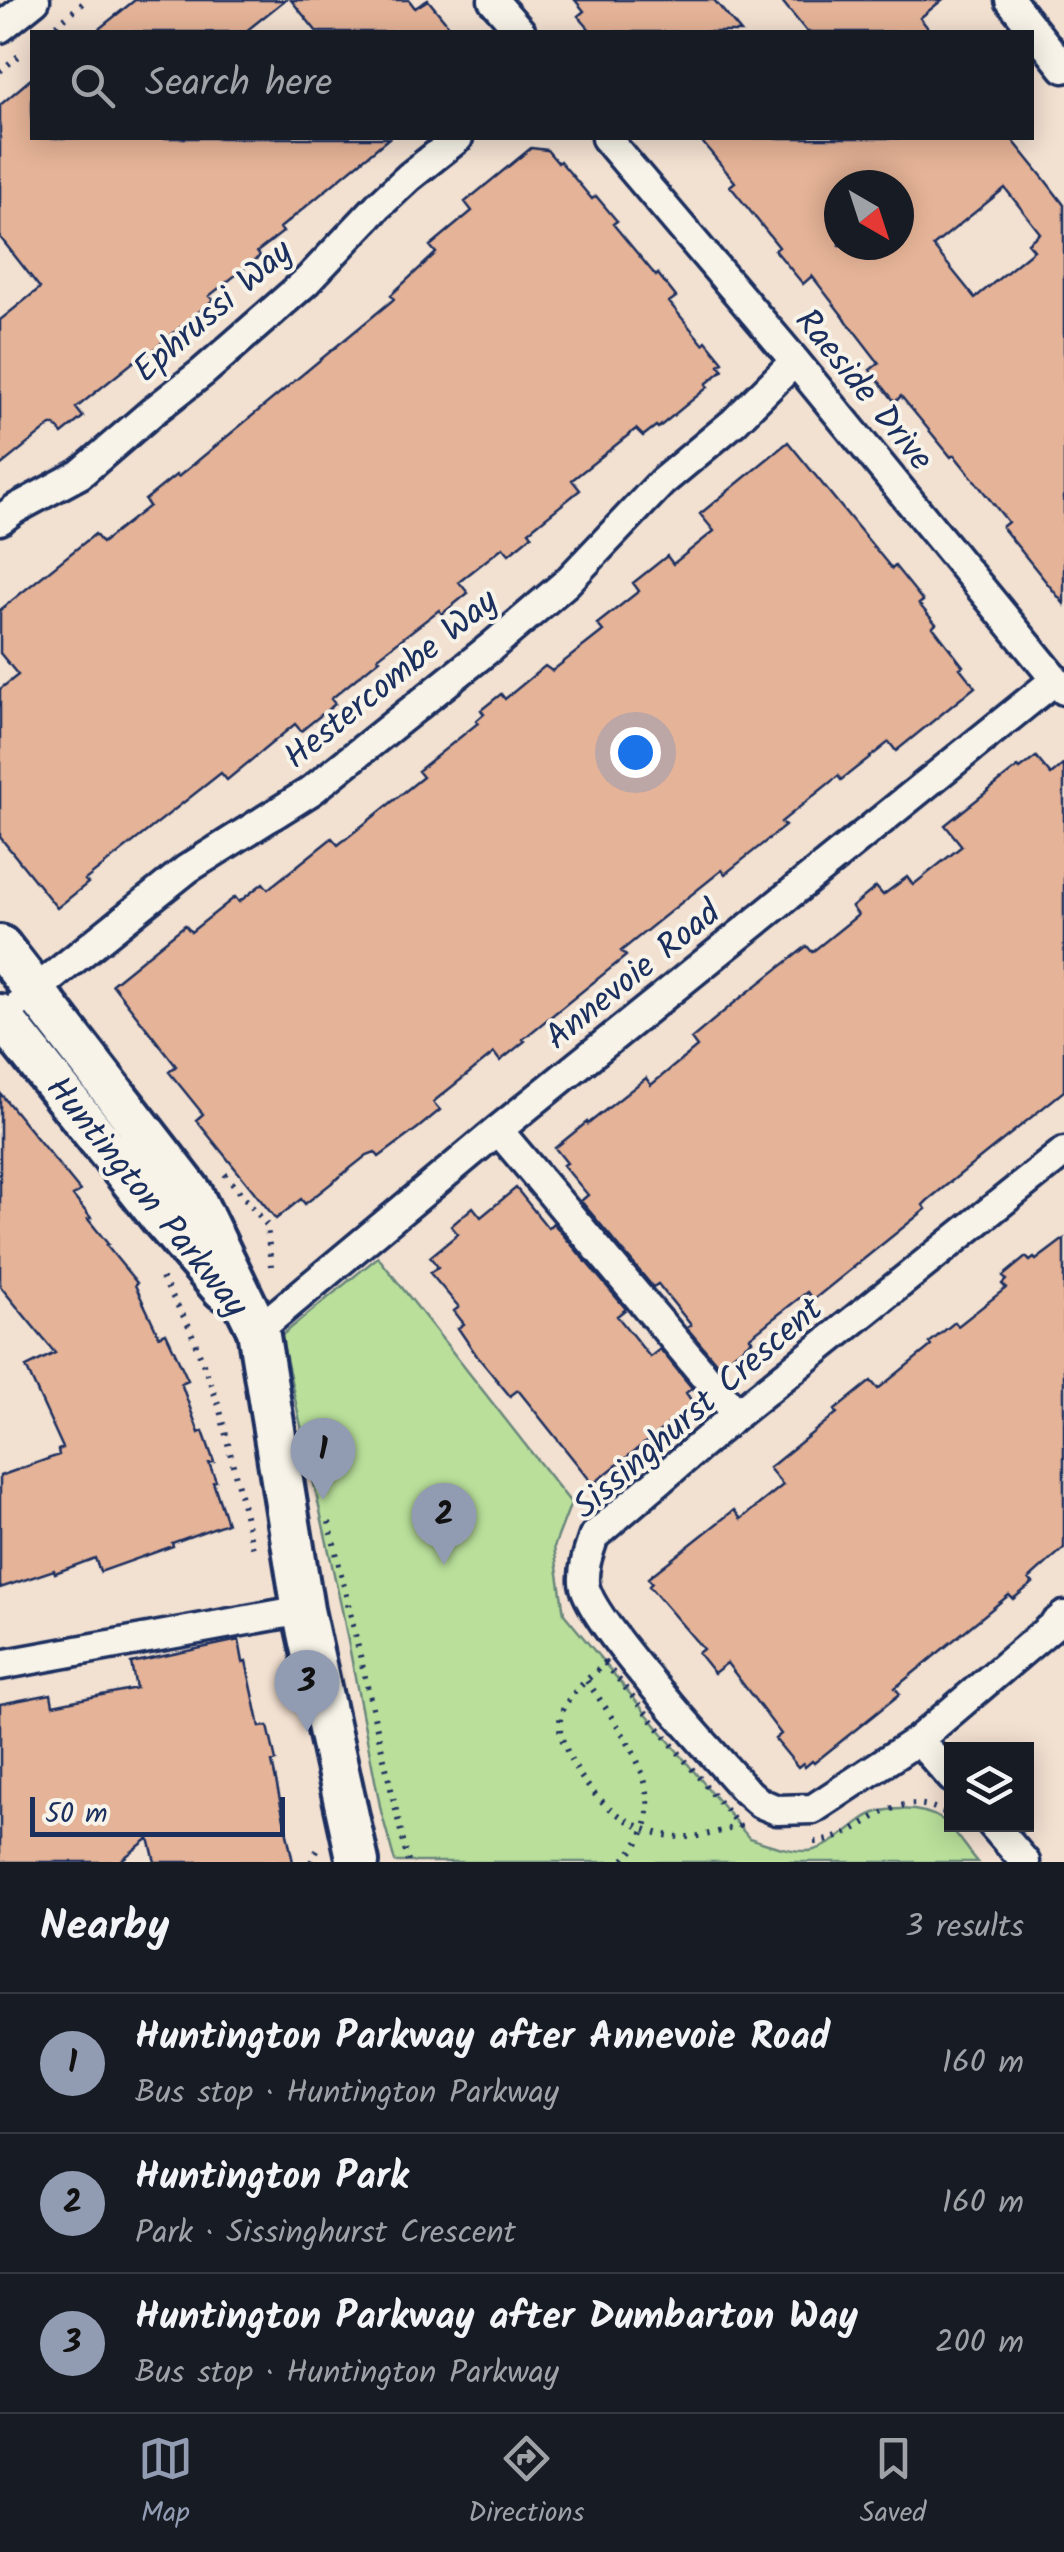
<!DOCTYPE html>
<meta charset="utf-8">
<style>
:root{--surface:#171b24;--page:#242831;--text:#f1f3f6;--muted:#9ea1a6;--line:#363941;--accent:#919bb2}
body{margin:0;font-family:Kalam,sans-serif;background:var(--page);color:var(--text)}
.controls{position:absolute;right:30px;bottom:30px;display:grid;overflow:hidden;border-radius:0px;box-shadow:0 5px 25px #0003}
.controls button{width:90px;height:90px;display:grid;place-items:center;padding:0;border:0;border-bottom:2px solid var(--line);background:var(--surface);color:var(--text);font:50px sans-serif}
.compass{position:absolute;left:824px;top:170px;width:90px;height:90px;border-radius:50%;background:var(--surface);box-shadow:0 5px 25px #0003;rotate:141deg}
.scale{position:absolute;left:30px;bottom:25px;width:255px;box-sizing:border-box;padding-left:10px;border:5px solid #1b2f5e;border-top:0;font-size:28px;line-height:35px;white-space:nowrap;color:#1b2f5e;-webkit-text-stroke:8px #f7f3e8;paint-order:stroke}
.you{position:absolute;left:635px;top:752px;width:35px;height:35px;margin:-25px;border:8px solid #fff;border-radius:50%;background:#1a73e8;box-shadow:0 0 0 15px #1a73e833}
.badge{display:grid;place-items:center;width:65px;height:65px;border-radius:50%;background:var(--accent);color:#111;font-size:32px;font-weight:700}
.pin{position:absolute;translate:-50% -82px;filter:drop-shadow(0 2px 5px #0008)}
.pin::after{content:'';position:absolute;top:52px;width:35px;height:30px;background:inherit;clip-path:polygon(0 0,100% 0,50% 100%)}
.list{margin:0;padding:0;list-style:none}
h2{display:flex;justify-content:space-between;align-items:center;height:130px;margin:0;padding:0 40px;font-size:42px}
h2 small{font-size:32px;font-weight:400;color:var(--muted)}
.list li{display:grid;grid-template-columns:65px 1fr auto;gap:30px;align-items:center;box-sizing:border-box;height:140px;padding:0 40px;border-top:2px solid var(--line)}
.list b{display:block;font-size:38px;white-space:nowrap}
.list p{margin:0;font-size:32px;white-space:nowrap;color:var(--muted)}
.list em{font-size:32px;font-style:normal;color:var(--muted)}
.icon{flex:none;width:55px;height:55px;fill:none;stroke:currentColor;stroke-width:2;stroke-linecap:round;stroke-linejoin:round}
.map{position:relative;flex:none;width:1064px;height:1862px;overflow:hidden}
.search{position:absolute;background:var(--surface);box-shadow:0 5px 25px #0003;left:30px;right:30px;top:30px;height:110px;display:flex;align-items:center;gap:25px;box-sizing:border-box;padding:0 35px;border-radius:0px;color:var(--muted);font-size:38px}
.sheet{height:550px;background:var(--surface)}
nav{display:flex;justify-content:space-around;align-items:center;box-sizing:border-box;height:140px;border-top:2px solid var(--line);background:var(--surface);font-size:28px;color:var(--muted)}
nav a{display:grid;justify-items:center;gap:5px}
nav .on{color:var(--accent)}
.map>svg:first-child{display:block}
.green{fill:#b9df9a;stroke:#6a877c;stroke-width:2.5}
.building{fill:#e5b397;stroke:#1b2f5e;stroke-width:2.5;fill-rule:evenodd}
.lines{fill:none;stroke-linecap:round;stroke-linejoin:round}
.street-casing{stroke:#1b2f5e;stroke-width:35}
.secondary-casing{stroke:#1b2f5e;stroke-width:48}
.path{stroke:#1b2f5e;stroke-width:6;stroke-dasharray:2.5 8;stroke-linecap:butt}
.street{stroke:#f7f3e8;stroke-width:28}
.secondary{stroke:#f7f3e8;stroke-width:40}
.labels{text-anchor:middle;stroke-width:8;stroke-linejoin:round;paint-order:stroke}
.street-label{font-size:35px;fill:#1b2f5e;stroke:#f7f3e8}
</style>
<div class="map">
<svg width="1064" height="1862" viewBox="0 0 1064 1862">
<rect width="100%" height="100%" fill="#f2e0d0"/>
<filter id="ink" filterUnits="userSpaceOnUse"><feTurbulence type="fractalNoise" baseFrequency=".01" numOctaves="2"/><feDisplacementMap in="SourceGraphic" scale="20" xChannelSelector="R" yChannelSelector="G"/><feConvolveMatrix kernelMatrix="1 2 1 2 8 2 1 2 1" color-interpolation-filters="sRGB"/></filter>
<g filter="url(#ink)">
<path class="green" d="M378,1257L571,1503L554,1547L564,1614L749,1838C768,1844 789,1852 809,1851C828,1849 847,1831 862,1820C882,1805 922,1806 943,1820C955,1829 968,1851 978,1862H395L381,1811L342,1610L281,1336Z"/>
<path class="building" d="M135,0H285L245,32H95Z
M291,0H409L415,8L428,0L454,32H317Z
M575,0H714L741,32H592L578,16L584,11Z
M781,0H942L920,18L931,32H807Z
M32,78V138H389L280,228L283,232L257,252L260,256L209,296L213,300L139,362L137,359L76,408L83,417L62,434L55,425H51L0,466V320L40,288L0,237V105Z
M699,138H1011L1045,180L1064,205V604L1002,527L1008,522L954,455L951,457L901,396L895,402L870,370L879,363L812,276L803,284L775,250L779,247L730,186L735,182ZM839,185H899V245H839ZM1005,188L1040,233L1028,243L1034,250L975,298L933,246Z
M531,148L547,150L558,163L560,161L592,199L596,196L617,221L613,224L656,276L658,274L676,297L669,302L703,344L706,341L723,362L719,365L723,370L706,384L708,387L658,428L656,426L643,436L636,429L572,480L580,490L529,531L532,535L509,554L503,547L459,582L468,593L442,614L439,610L378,657L380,659L331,699L335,704L301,731L295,724L227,780L221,773L85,880L88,883L57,908L0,837V689L18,675L0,653V610L95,534L102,543L149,506L145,500L176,475L178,477L394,299L391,295L436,253L430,246L472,211L465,202Z
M788,442L892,569L895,566L923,601L919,604L936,624L933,627L963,666L960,668L975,687L896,751L889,742L841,780L838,776L781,822L785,826L725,874L722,870L621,951L626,956L523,1039L525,1041L500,1061L494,1053L433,1102L440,1110L418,1128L379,1157L375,1152L367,1155L305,1204L301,1199L276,1219L196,1120L203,1114L169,1072L176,1066L112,984L185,925L191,932L235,897L239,902L263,883L268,889L332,838L338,845L423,777L418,771L478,723L476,721L484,714L481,710L501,694L505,699L545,666L552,671L603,631L597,624L639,591L633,583L667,556L673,564L714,531L700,514Z
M1036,757L1051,775L1064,764V1091L928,1200L923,1205L926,1209L813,1300L807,1292L750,1337L752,1340L719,1366L687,1328L691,1325L658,1284L653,1287L581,1201L588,1195L563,1165L567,1163L555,1148L587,1122L588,1124L646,1078L651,1085L697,1047L691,1039L734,1003L807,946L812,952L858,915L852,907L876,887L883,895L907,877L913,885L962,846L945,825L1018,767L1020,769Z
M0,1093L80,1191L73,1196L91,1218L88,1219L108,1244L106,1245L137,1283L135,1285L159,1336L166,1333L188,1380L181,1383L199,1433L203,1431L214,1462L209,1463L216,1481L213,1482L227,1523L172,1543L173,1546L100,1572L95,1558L55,1573L54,1570L0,1588V1476L59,1455L58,1450L63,1448L26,1367L55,1353L0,1286Z
M516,1188L548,1228L553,1223L626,1309L617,1316L650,1357L660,1349L692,1388L686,1393L694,1404L593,1484L518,1390L510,1396L477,1356L458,1328L464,1324L454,1311L459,1307L430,1273L438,1267L430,1257L458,1234L451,1226L473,1207L481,1217Z
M1064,1239V1548L1029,1579L1033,1583L1013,1599L1009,1595L895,1688L900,1694L814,1763L812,1761L805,1767L803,1763L798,1767L775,1739L781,1734L727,1663L714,1673L698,1653L703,1649L649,1586L652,1583L648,1578L734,1510L741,1519L783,1485L769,1468L837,1413L835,1410L871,1381L878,1389L931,1346L929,1343L955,1322L958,1326L1006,1288L1002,1284L1006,1280L1003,1276L1026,1257L1030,1261L1034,1258L1036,1260Z
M239,1640L243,1662L246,1661L260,1727L268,1726L276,1761L272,1762L293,1862H155L149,1838L119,1862H0V1704L51,1694L53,1705L136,1688L131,1663Z"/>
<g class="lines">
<g class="street-casing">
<path id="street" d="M493,0L521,32
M1010,0L1064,68
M0,28L35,0
M606,138L795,361L1064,690
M0,520L15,509L80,474L152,412L203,372L307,281L378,206L409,177L458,138
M22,1001L187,869L311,791L491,647L566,583L662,482L734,422L795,361
M498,1130L737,1414
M1064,1152L737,1414L594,1536C589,1551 583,1566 584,1582C586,1618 715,1755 745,1790L760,1803L777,1810L813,1809L918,1740L1064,1616
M258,1330L498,1130L1055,680
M0,1665L303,1610
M918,1740L952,1778
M992,1824L1025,1862"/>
</g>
<g class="secondary-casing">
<path id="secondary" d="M0,946L192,1194L258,1330L303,1610L358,1862
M0,1015L163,1220L223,1289"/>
</g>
<path class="path" d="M56,25L87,0
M0,71L22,53
M225,1174L267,1225L271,1266
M162,1278L189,1326L219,1406L253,1549
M329,1522L408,1862
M605,1663L739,1826C718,1832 694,1840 671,1836C623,1829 582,1791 565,1746C561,1738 558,1725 561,1716C566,1695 590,1678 605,1663Z
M587,1681C623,1734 684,1806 621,1862
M815,1842C863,1841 893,1778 952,1817
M311,1862L319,1847"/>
<use href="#street" class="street"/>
<use href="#secondary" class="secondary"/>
</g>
</g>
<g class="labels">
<g class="street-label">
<text transform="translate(212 310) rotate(-41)" y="12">Ephrussi Way</text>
<text transform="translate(865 389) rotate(51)" y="12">Raeside Drive</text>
<text transform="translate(390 678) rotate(-39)" y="12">Hestercombe Way</text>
<text transform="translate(632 974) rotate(-39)" y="12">Annevoie Road</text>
<text transform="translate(148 1196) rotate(51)" y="12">Huntington Parkway</text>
<text transform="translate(697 1407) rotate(-41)" y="12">Sissinghurst Crescent</text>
</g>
</g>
</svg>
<div class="controls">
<button><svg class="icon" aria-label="layers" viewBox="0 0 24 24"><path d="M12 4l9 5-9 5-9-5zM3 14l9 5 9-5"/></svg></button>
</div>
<svg class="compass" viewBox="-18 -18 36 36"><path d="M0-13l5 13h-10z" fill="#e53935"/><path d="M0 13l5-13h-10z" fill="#9ea1a6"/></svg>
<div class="scale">50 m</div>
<div class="you"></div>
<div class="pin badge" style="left:323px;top:1500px">1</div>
<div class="pin badge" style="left:444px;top:1565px">2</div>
<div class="pin badge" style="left:307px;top:1732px">3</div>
<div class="search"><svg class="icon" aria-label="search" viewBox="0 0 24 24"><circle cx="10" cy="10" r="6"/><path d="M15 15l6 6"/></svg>Search here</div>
</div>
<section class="sheet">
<h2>Nearby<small>3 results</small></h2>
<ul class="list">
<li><span class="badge">1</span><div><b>Huntington Parkway after Annevoie Road</b><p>Bus stop · Huntington Parkway</p></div><em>160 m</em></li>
<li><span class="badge">2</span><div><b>Huntington Park</b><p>Park · Sissinghurst Crescent</p></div><em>160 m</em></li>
<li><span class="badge">3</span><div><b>Huntington Parkway after Dumbarton Way</b><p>Bus stop · Huntington Parkway</p></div><em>200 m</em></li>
</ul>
</section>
<nav>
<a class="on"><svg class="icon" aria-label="map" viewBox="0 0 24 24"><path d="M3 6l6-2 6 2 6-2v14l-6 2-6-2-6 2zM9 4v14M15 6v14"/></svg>Map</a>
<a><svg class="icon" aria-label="directions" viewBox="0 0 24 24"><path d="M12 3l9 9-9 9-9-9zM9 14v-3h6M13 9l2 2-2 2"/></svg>Directions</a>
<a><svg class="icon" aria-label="saved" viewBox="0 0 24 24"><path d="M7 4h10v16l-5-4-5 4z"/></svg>Saved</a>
</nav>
